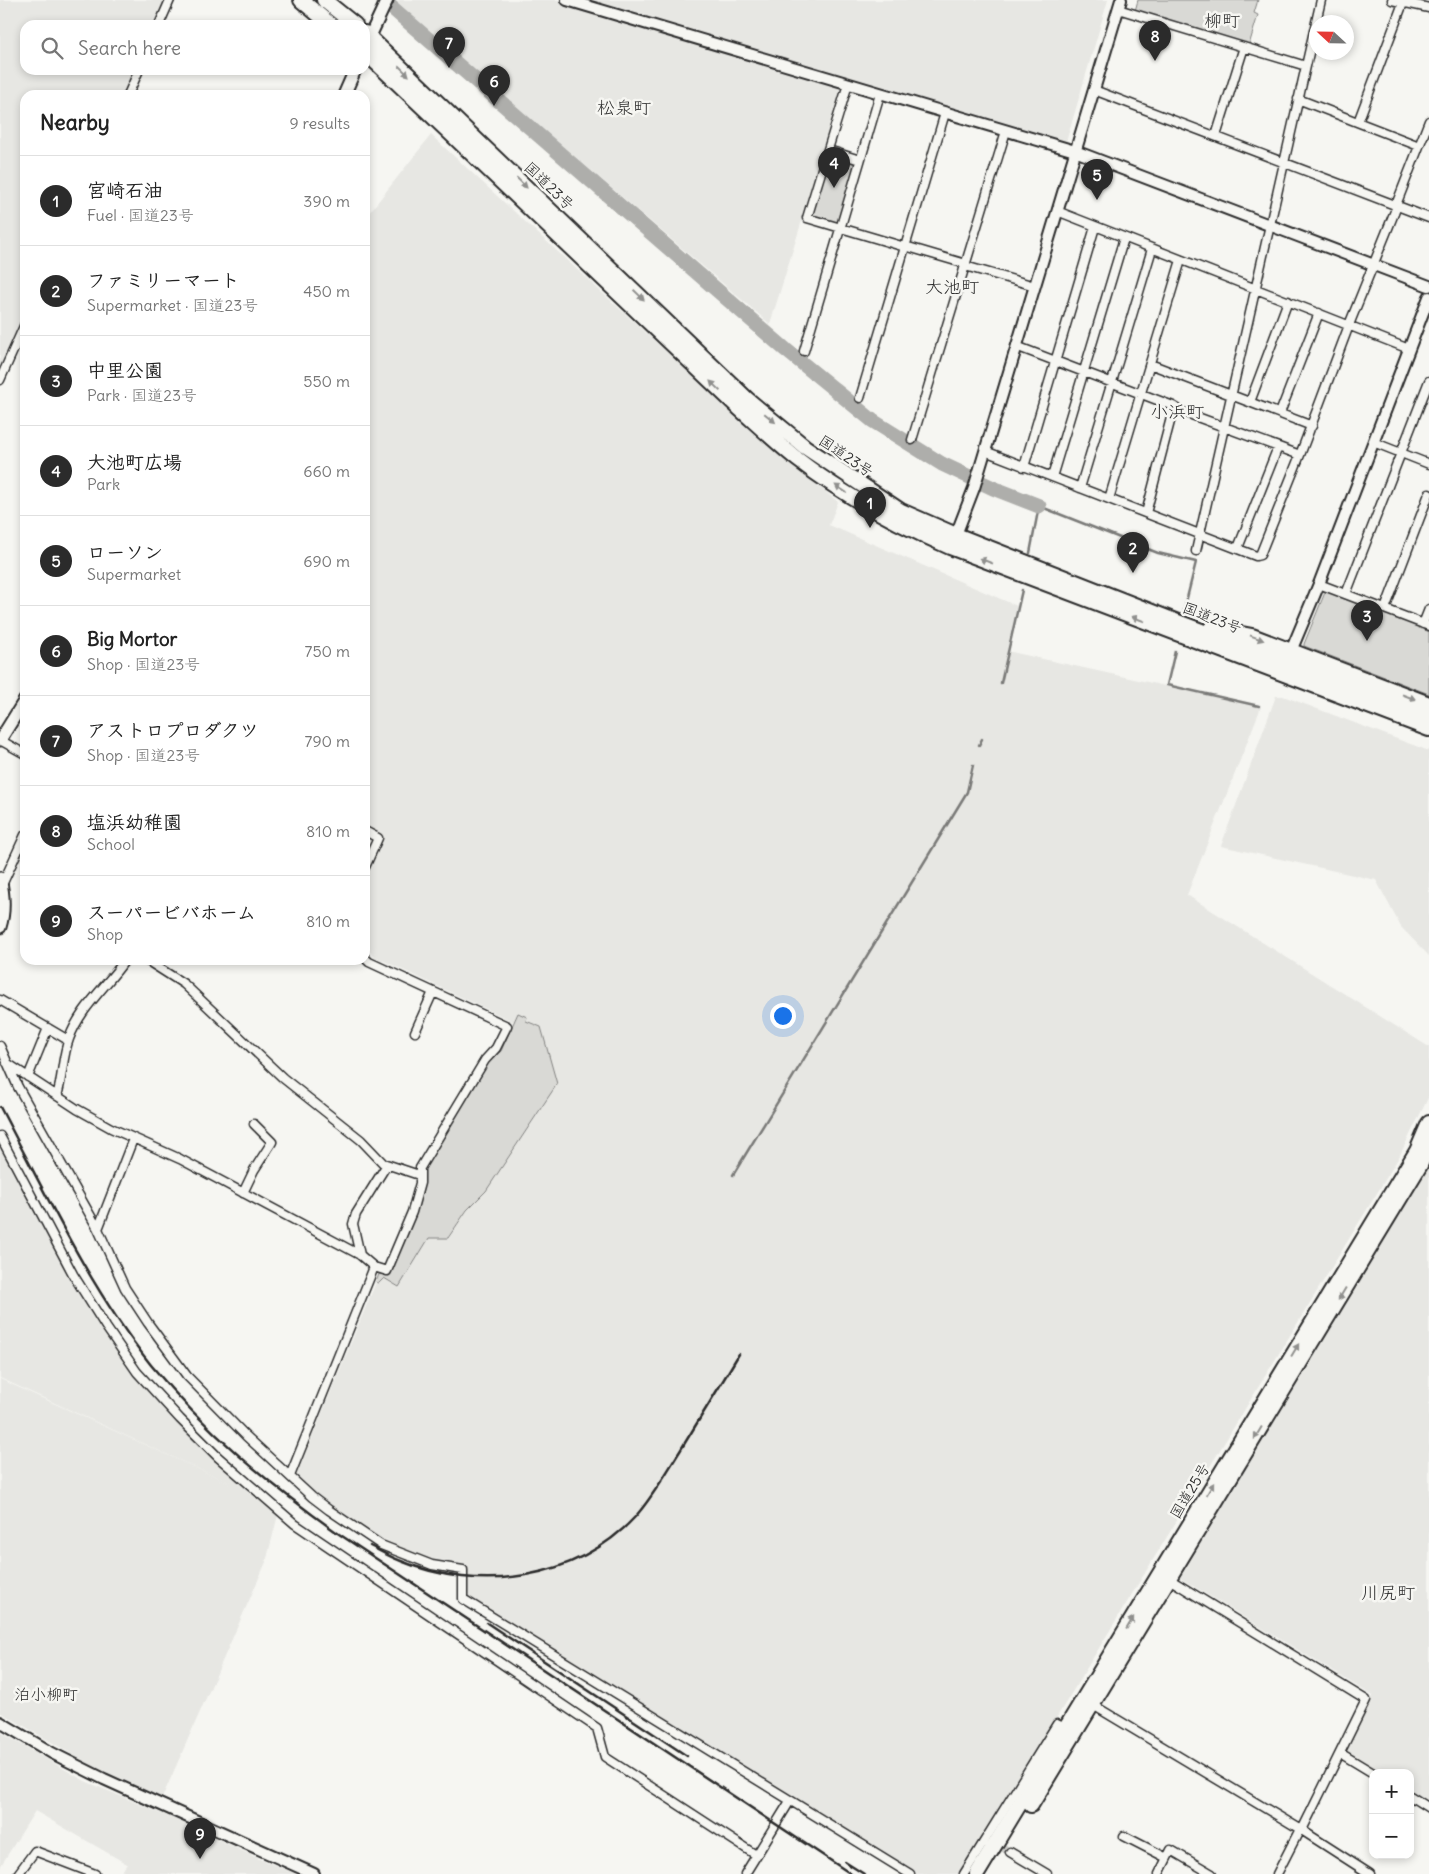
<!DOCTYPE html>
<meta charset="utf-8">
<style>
:root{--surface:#fff;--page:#f2f2f2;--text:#222;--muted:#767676;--line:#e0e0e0;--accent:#2b2b2b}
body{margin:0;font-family:Delius,"Klee One",sans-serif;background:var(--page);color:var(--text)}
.controls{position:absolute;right:15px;bottom:15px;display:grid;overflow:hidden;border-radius:10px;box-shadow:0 2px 8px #0003}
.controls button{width:45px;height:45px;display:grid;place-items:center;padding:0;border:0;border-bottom:1px solid var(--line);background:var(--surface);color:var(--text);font:25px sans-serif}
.compass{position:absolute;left:1309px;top:15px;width:45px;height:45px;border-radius:50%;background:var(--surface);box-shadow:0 2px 8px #0003;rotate:292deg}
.you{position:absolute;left:782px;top:1015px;width:18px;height:18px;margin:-12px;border:4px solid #fff;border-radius:50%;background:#1a73e8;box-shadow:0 0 0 8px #1a73e833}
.badge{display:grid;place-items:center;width:32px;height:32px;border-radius:50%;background:var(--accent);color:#fff;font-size:16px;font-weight:700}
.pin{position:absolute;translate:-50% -41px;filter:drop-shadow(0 1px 2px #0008)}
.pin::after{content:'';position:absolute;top:26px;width:18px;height:15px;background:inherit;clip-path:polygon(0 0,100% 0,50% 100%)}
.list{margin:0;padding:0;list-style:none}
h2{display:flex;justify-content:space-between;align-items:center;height:65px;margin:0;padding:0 20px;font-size:21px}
h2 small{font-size:16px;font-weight:400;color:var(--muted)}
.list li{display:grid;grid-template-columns:32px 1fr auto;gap:15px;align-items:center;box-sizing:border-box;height:90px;padding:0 20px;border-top:1px solid var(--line)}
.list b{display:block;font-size:19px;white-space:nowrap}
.list p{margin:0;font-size:16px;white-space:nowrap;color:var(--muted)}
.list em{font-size:16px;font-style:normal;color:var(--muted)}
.icon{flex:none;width:28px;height:28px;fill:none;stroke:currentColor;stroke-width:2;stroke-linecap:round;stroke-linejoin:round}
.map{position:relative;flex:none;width:1429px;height:1874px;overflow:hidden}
.search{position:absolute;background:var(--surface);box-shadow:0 2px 8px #0003;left:20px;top:20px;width:350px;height:55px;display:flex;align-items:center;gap:12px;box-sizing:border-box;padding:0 18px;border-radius:15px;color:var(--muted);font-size:19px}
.panel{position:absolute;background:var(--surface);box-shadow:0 2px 8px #0003;left:20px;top:90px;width:350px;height:875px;border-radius:15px}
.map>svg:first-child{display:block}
.built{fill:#e7e7e3}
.green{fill:#d9d9d5;stroke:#828280}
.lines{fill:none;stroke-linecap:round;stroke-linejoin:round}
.stream{stroke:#7a7a78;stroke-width:2.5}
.river{stroke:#aeaeab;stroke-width:15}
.minor-tunnel{stroke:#cdcdca;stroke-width:8;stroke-dasharray:8 4;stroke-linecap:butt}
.minor-casing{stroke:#2b2b2b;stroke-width:11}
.tertiary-casing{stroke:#2b2b2b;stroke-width:14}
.secondary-casing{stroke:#2b2b2b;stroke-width:15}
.trunk-casing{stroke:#2b2b2b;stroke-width:18}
.minor{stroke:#f6f6f2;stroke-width:8}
.tertiary{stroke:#f6f6f2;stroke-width:10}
.secondary{stroke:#f6f6f2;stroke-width:11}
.trunk{stroke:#f6f6f2;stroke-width:14}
.rail{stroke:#2b2b2b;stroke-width:2.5}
.oneway{fill:#90908e}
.labels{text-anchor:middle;stroke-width:5;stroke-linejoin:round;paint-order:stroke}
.street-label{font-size:15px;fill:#2b2b2b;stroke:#f6f6f2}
.neighbourhood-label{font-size:16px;fill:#2b2b2b;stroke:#f6f6f2}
.quarter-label{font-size:18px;fill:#2b2b2b;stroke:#f6f6f2}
</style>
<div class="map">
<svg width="1429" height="1874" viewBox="0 0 1429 1874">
<rect width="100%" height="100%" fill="#f6f6f2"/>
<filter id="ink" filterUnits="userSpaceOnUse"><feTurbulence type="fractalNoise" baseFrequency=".02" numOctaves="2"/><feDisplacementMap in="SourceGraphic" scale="10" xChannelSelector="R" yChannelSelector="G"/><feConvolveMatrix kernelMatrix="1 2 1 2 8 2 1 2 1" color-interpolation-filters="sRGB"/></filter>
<g filter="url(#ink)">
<path class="built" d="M0,0H166L155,25H25V70H134L123,95H25V312L0,367Z
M399,0H1108L1066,142L846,78L770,324L397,4Z
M431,135L759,437L838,502L829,525L1017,606L1007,651L1261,707L1187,895L1429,1047V1096L1399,1157L961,1874H917L468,1598L466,1565L425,1558L380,1538L343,1515L297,1480L296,1476L376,1282L379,1283L384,1278L399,1287L429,1237L449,1238L467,1210L486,1191L541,1027L526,1021L518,1014L514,1022L373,956L365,947V877L383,835L365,827V218Z
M1276,696H1283L1429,751V956L1401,927L1376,880L1221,846Z
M0,1145L82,1294L105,1332L137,1375L246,1487L248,1492L268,1501L279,1511L266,1562L162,1798L87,1763L0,1712V1379L238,1487L0,1378Z
M1429,1167V1804L1410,1792V1773H1378L1345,1753L1373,1696L1180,1578Z
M0,1732L85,1781L179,1821L262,1860L297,1874H120L127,1864L35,1811L0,1867Z"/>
<path class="green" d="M1138,0H1258L1254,13L1258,15L1249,45L1135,11Z
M831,155L856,162L838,221L835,224L813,216L811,213L829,157Z
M1326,590L1429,630V694L1304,646V644Z
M518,1013L527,1017L526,1021L541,1027L557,1084L486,1191L467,1210L448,1238H429L399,1287L384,1278L379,1283L376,1282L379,1274H387C404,1239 422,1208 424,1169L488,1063L501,1051Z"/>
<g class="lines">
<path class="stream" d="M1030,553L1039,506L1158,553L1196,562L1184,610
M1175,651L1167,685L1259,706
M1001,683L1022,590
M979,745L982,739
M733,1175L967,792L973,765"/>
<path class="river" d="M383,0L786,350L873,421L942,464L993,488L1039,506"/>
<path class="minor-tunnel" d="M993,1842L1010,1852"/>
<g class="minor-casing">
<path id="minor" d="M1392,0L1429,8
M1118,9L1306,66
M159,25L170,0
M848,84L807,218L905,247
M1094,90L1429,218
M128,95L139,70
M1298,99L1419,146
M1358,122L1403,3
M1216,136L1244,47
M828,150L860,160
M1396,205L1429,121
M1057,211L1409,349
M905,246L966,264
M965,266L1035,286
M1016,346L1173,406L1181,411L1300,455L1351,320L1397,206
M804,351L880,94
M1150,364L1312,426
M0,380L25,324
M860,398L945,113
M1250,402L1288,301
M1280,413L1319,313
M912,440L1006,131
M1373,442L1429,464
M985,451L1256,556L1260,555L1300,455
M1024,467L1095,227
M1052,477L1124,238
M1080,488L1152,249
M1109,499L1181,260
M1146,513L1172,414L1176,408
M1238,548L1278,447
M1196,551L1321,0
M1319,584L1429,626
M1346,594L1429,381
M1385,609L1429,494
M1423,624L1429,609
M0,740L25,754
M365,831L378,838L365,867
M2,885L25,835
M143,960L148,961L184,984L283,1078L361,1140L383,1163L419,1175
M0,1000L68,1040
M415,1032L433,992
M0,1046L18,1087L98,1229L125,1288L148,1323L187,1376L246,1436L312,1497L329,1510L381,1545L432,1565L463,1570V1599L910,1874
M7,1063L77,1109L111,1128L180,1159L360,1255L374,1267L387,1271L412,1212L420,1183V1168L485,1060L496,1048L507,1026L369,962L365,958
M28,1077L48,1028
M57,1096C63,1077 62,1057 69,1039C80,1008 106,987 125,960
M0,1136L74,1276L106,1327L137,1372L180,1419L218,1457L295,1524L597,1728L605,1757L756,1855
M243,1193L254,1170L272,1142L254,1124
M98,1229L133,1139
M360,1255L353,1224L356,1214L386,1166
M290,1476L374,1267
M1169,1579L1366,1700L1302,1830
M1093,1705L1300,1829L1370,1874
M1340,1753L1373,1773
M1410,1796L1429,1808
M1124,1836L1167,1858L1171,1850L1212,1874
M1010,1852L1047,1874
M18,1874L35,1851L95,1874
M745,1874L790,1801
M964,1874L1057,1724L1067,1729
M1159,1874L1167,1858
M1277,1874L1300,1829"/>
</g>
<g class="tertiary-casing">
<path id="tertiary" d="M567,0L1075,151L1429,286
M954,540L974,488L1121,0
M1291,651L1319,584L1429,297
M0,1722L52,1753L104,1779L314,1874"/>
</g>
<g class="secondary-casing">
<path id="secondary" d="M365,47L387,0
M344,95L355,70
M0,740L25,700
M0,878C4,895 5,911 0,927"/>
</g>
<g class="trunk-casing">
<path id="trunk" d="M301,0L331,25
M324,0L355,25
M365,33L748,400L805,447L901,511L956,535L1175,621L1429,717
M365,52L739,408C758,425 777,443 797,459C843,495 897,524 950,547L1429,729
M1211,628L1252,636L1429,704
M1031,1805L1420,1165L1429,1146
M977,1874L1417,1151L1429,1123"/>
</g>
<use href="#minor" class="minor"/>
<use href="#tertiary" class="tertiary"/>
<use href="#secondary" class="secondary"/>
<use href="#trunk" class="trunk"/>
<path class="rail" d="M0,1107C46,1194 89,1287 151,1365C206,1432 269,1484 339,1534L851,1874
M370,1546C380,1551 390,1557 401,1561C479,1594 577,1580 635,1517C653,1497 666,1473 680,1451C700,1418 720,1386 739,1354
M487,1623L687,1756
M845,1862L864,1874"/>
</g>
<defs><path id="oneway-solid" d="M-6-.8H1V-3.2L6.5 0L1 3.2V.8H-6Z" transform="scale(1.25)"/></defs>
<g class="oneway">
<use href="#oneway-solid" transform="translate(404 71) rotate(44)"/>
<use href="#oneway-solid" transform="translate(522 183) rotate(44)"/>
<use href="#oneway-solid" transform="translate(639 295) rotate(44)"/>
<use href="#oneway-solid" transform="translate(715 386) rotate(-136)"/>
<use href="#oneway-solid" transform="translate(770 418) rotate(40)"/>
<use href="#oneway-solid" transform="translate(841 489) rotate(-146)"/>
<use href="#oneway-solid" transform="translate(986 561) rotate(-159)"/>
<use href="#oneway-solid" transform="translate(1138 619) rotate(-159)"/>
<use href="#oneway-solid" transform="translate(1257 638) rotate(20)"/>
<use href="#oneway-solid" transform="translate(1409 697) rotate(21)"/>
<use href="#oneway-solid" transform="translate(1342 1294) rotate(121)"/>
<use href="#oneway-solid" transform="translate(1295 1350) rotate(-59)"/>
<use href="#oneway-solid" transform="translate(1258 1433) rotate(121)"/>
<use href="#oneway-solid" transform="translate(1210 1489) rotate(-59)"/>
<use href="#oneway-solid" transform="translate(1130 1623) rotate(-59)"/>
</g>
</g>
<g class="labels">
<g class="street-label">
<text transform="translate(549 186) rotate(44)" y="5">国道23号</text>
<text transform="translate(846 456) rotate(34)" y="5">国道23号</text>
<text transform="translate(1212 618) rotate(21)" y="5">国道23号</text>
<text transform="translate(1190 1491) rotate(-59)" y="5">国道25号</text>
</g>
<g class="neighbourhood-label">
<text x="46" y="1700">泊小柳町</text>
</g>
<g class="quarter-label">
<text x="1222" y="27">柳町</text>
<text x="624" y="114">松泉町</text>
<text x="952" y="293">大池町</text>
<text x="1177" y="418">小浜町</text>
<text x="1388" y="1599">川尻町</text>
</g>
</g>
</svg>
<div class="controls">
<button>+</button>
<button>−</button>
</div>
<svg class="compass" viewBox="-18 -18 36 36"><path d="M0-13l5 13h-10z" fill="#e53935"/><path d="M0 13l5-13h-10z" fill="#767676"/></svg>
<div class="you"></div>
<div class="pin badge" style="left:870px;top:528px">1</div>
<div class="pin badge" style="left:1133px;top:573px">2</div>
<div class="pin badge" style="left:1367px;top:641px">3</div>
<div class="pin badge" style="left:834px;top:188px">4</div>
<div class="pin badge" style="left:1097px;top:200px">5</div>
<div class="pin badge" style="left:494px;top:106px">6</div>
<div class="pin badge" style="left:449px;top:68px">7</div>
<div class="pin badge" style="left:1155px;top:61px">8</div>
<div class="pin badge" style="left:200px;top:1859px">9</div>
<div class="search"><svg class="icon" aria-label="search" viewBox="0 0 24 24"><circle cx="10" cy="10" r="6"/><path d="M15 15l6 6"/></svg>Search here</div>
<section class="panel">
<h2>Nearby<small>9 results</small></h2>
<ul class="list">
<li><span class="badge">1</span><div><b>宮崎石油</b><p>Fuel · 国道23号</p></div><em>390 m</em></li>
<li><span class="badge">2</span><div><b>ファミリーマート</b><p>Supermarket · 国道23号</p></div><em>450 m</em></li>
<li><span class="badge">3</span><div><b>中里公園</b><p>Park · 国道23号</p></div><em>550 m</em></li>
<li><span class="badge">4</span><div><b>大池町広場</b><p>Park</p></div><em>660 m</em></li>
<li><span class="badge">5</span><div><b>ローソン</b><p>Supermarket</p></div><em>690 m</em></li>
<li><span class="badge">6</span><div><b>Big Mortor</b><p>Shop · 国道23号</p></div><em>750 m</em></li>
<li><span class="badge">7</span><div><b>アストロプロダクツ</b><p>Shop · 国道23号</p></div><em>790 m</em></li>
<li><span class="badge">8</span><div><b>塩浜幼稚園</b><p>School</p></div><em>810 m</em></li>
<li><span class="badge">9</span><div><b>スーパービバホーム</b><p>Shop</p></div><em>810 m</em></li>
</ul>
</section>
</div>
